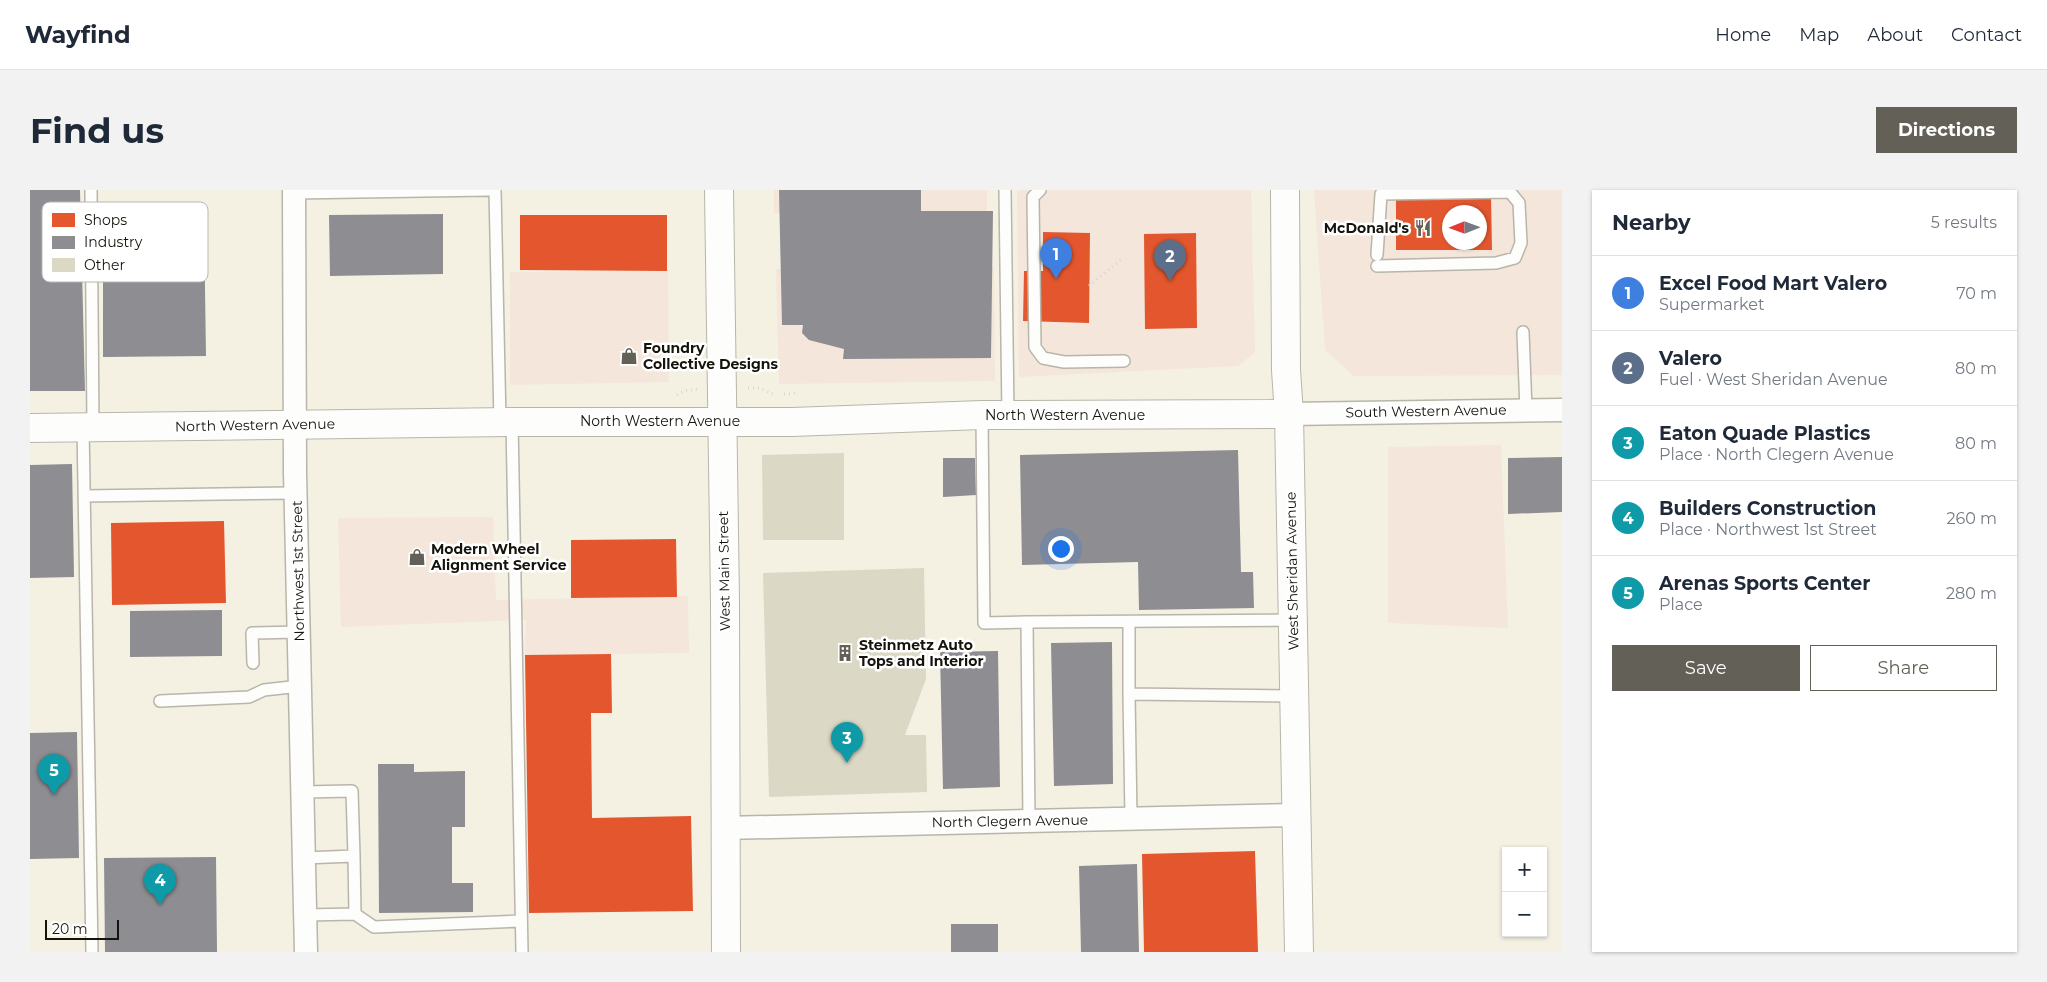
<!DOCTYPE html>
<meta charset="utf-8">
<style>
:root{--surface:#fff;--page:#f2f2f3;--text:#1f2937;--muted:#747a83;--line:#e0e1e3;--accent:#636157}
body{margin:0;font-family:Montserrat,sans-serif;background:var(--page);color:var(--text)}
.controls{position:absolute;right:15px;bottom:15px;display:grid;overflow:hidden;border-radius:0px;box-shadow:0 1px 4px #0004}
.controls button{width:45px;height:45px;display:grid;place-items:center;padding:0;border:0;border-bottom:1px solid var(--line);background:var(--surface);color:var(--text);font:25px sans-serif}
.compass{position:absolute;left:1412px;top:15px;width:45px;height:45px;border-radius:50%;background:var(--surface);box-shadow:0 1px 4px #0004;rotate:269deg}
.scale{position:absolute;left:15px;bottom:12px;width:74px;box-sizing:border-box;padding-left:5px;border:2px solid #15140b;border-top:0;font-size:14px;line-height:18px;white-space:nowrap;color:#15140b;-webkit-text-stroke:4px #fff;paint-order:stroke}
.you{position:absolute;left:1030px;top:358px;width:18px;height:18px;margin:-12px;border:4px solid #fff;border-radius:50%;background:#1a73e8;box-shadow:0 0 0 8px #1a73e833}
.badge{display:grid;place-items:center;width:32px;height:32px;border-radius:50%;background:var(--accent);color:#fff;font-size:16px;font-weight:700}
.pin{position:absolute;translate:-50% -41px;filter:drop-shadow(0 1px 2px #0008)}
.pin::after{content:'';position:absolute;top:26px;width:18px;height:15px;background:inherit;clip-path:polygon(0 0,100% 0,50% 100%)}
.list{margin:0;padding:0;list-style:none}
h2{display:flex;justify-content:space-between;align-items:center;height:65px;margin:0;padding:0 20px;font-size:21px}
h2 small{font-size:16px;font-weight:400;color:var(--muted)}
.list li{display:grid;grid-template-columns:32px 1fr auto;gap:15px;align-items:center;box-sizing:border-box;height:75px;padding:0 20px;border-top:1px solid var(--line)}
.list b{display:block;font-size:19px;white-space:nowrap}
.list p{margin:0;font-size:16px;white-space:nowrap;color:var(--muted)}
.list em{font-size:16px;font-style:normal;color:var(--muted)}
.actions{display:flex;gap:10px;padding:15px 20px}
.actions a{flex:1;padding:11px 0;border:1px solid var(--accent);border-radius:0px;text-align:center;font-size:18px;color:var(--accent)}
.actions .main{background:var(--accent);color:#fff}
.map{position:relative;flex:none;width:1532px;height:762px;overflow:hidden;border-radius:0px}
header{display:flex;align-items:center;gap:30px;box-sizing:border-box;height:70px;padding:0 25px;background:var(--surface);border-bottom:1px solid var(--line)}
header strong{font-size:24px}
nav{display:flex;gap:28px;margin-inline-start:auto;font-size:18px}
.intro{display:flex;align-items:center;justify-content:space-between;box-sizing:border-box;height:120px;padding:0 30px}
h1{margin:0;font-size:35px}
.button{padding:12px 22px;border-radius:0px;background:var(--accent);color:#fff;font-size:18px;font-weight:700}
main{display:flex;gap:30px;padding:0 30px}
aside{flex:1;background:var(--surface);border-radius:0px;box-shadow:0 1px 4px #0004}
.map>svg:first-child{display:block}
.commercial{fill:#f4e6da;fill-rule:evenodd}
.shops{fill:#e4572e;fill-rule:evenodd}
.industry{fill:#8d8d92}
.building{fill:#dcd8c6}
.lines{fill:none;stroke-linecap:round;stroke-linejoin:round}
.lane-casing{stroke:#b8b5aa;stroke-width:14}
.street-casing{stroke:#b8b5aa;stroke-width:25}
.secondary-casing{stroke:#b8b5aa;stroke-width:30}
.path{stroke:#d7d7d3;stroke-width:3;stroke-dasharray:1 4;stroke-linecap:butt}
.lane{stroke:#fdfdfb;stroke-width:11}
.street{stroke:#fdfdfb;stroke-width:22}
.secondary{stroke:#fdfdfb;stroke-width:28}
.labels{text-anchor:middle;stroke-width:5;stroke-linejoin:round;paint-order:stroke}
.poi-label{font-size:14px;font-weight:bold;fill:#15140b;stroke:#fff;text-anchor:start}
.street-label{font-size:14px;fill:#15140b;stroke:#fff}
.key{fill:#fff;stroke:#b9b8b6;stroke-width:1}
.key-label{font-size:14px;fill:#15140b}
</style>
<header>
<strong>Wayfind</strong>
<nav><a>Home</a><a>Map</a><a>About</a><a>Contact</a></nav>
</header>
<div class="intro"><h1>Find us</h1><a class="button">Directions</a></div>
<main>
<div class="map">
<svg width="1532" height="762" viewBox="0 0 1532 762">
<rect width="100%" height="100%" fill="#f4f1e3"/>
<path class="commercial" d="M744,0H957V21L744,23Z
M987,0H1221L1225,162L1208,176L989,187Z
M1284,0H1532V185L1324,186L1295,160ZM1420,22H1450V52H1420Z
M964,77L965,191L749,194L746,79Z
M638,80L639,192L480,195V82Z
M1471,255L1478,438L1358,433V257Z
M463,327L466,410L658,406L659,463L495,465L496,430L311,437L308,328Z"/>
<path class="shops" d="M1400,6H1461L1462,60H1366V10H1399ZM1420,22H1450V52H1420Z
M490,25H637V81L490,80Z
M1013,42L1060,43L1059,133L993,131L994,81H1013Z
M1166,43L1167,138L1115,139L1114,44Z
M194,331L196,413L82,415L81,333Z
M646,349L647,407L541,408V350Z
M581,464L582,523H561L562,628L661,626L663,721L499,723L495,465Z
M1225,661L1228,762H1114L1112,664Z"/>
<path class="industry" d="M0,0H50L55,201H0Z
M749,0H891V21H963L961,168L813,169L814,159L779,150L772,143L773,135H752Z
M413,24V84L300,86L299,25Z
M82,31H174L176,166L73,167V57H83Z
M1208,260L1211,382H1223L1224,418L1109,420L1108,372L992,375L990,265Z
M1532,267V322L1478,324V268Z
M913,268H945L946,305L913,307Z
M42,274L44,387L0,388V275Z
M192,420V466L100,467V421Z
M1082,452L1083,594L1024,596L1021,453Z
M968,461L970,597L913,599L910,462Z
M47,542L49,668L0,669V543Z
M348,574H384V582L435,581V637H422V693H443V722L349,723Z
M186,667L187,762H75L74,668Z
M1107,674L1109,762H1051L1049,676Z
M921,734H968V762H921Z"/>
<path class="building" d="M814,263V350H733L732,265Z
M894,378L896,489L875,545H896L897,602L739,607L733,383Z"/>
<g class="lines">
<g class="lane-casing">
<path id="lane" d="M61,0L63,237
M465,0L470,232
M975,0L978,225
M1010,0L1003,7L1005,157L1013,168L1034,172L1094,171
M264,3L459,0
M1347,65L1351,4L1480,2L1489,13L1491,53L1485,68L1466,73L1347,76
M1493,142L1496,220
M952,225L954,433L997,432L999,631
M482,232L492,762
M53,237L62,762
M54,306L266,303
M997,432L1263,430
M1099,432V504L1264,506
M223,473L222,443L269,442
M1099,504L1101,628
M130,511L219,507L234,500L270,496
M273,602L322,601L324,666
M274,668L324,666L325,724L275,725
M325,724L344,737L491,731"/>
</g>
<g class="street-casing">
<path id="street" d="M264,0L265,282L276,762
M1259,224L1532,220
M694,638L1266,625"/>
</g>
<g class="secondary-casing">
<path id="secondary" d="M689,0L695,411L696,762
M1255,0L1256,180L1259,224L1269,762
M0,238L482,232H762L952,225L1259,224"/>
</g>
<path class="path" d="M1059,96L1093,68
M718,198H729L743,204
M754,204L768,203
M647,205L654,201L667,199"/>
<use href="#lane" class="lane"/>
<use href="#street" class="street"/>
<use href="#secondary" class="secondary"/>
</g>
<defs>
<g id="restaurant-bare" transform="scale(1.35)"><path d="M-5-6h1v4h1v-4h1v4h1v-4h1v5L-1.5 .5V6h-2V.5L-5-1ZM5-6V6H3V1.5H1.5Q1.5-4 5-6Z" fill="#636157" stroke="#fff" stroke-width="2.5" paint-order="stroke"/></g>
<g id="shop-bare" transform="scale(1.35)"><path d="M-5-2.5h2.3a2.7 3.5 0 0 1 5.4 0H5L5.5 6h-11ZM-1.5-2.5h3a1.5 2.3 0 0 0-3 0Z" fill="#636157" stroke="#fff" stroke-width="2.5" paint-order="stroke"/></g>
<g id="building-bare" transform="scale(1.35)"><path d="M-4-6H4V6H1V3H-1V6H-4ZM-2.5-4.3h1.7v1.8h-1.7ZM.8-4.3h1.7v1.8H.8ZM-2.5-1h1.7V.8h-1.7ZM.8-1h1.7V.8H.8Z" fill="#636157" stroke="#fff" stroke-width="2.5" paint-order="stroke"/></g>
</defs>
<g fill-rule="evenodd">
<use href="#restaurant-bare" x="1393" y="38"/>
<use href="#shop-bare" x="599" y="166"/>
<use href="#shop-bare" x="387" y="367"/>
<use href="#building-bare" x="815" y="463"/>
</g>
<g class="labels">
<g class="poi-label">
<text x="1379" y="43" text-anchor="end">McDonald's</text>
<text x="613" y="163">Foundry<tspan x="613" dy="16">Collective Designs</tspan></text>
<text x="401" y="364">Modern Wheel<tspan x="401" dy="16">Alignment Service</tspan></text>
<text x="829" y="460">Steinmetz Auto<tspan x="829" dy="16">Tops and Interior</tspan></text>
</g>
<g class="street-label">
<text transform="translate(1396 221) rotate(-1)" y="5">South Western Avenue</text>
<text x="1035" y="230">North Western Avenue</text>
<text x="630" y="236">North Western Avenue</text>
<text transform="translate(225 235) rotate(-1)" y="5">North Western Avenue</text>
<text transform="translate(268 381) rotate(-91)" y="5">Northwest 1st Street</text>
<text transform="translate(694 381) rotate(-91)" y="5">West Main Street</text>
<text transform="translate(1262 381) rotate(-91)" y="5">West Sheridan Avenue</text>
<text transform="translate(980 631) rotate(-1)" y="5">North Clegern Avenue</text>
</g>
</g>
<rect x="12" y="12" width="166" height="80" rx="8" class="key"/>
<rect x="22" y="23" width="23" height="14" fill="#e4572e"/>
<rect x="22" y="46" width="23" height="13" fill="#8d8d92"/>
<rect x="22" y="68" width="23" height="14" fill="#dcd8c6"/>
<g class="key-label">
<text x="54" y="35">Shops</text>
<text x="54" y="57">Industry</text>
<text x="54" y="80">Other</text>
</g>
</svg>
<div class="controls">
<button>+</button>
<button>−</button>
</div>
<svg class="compass" viewBox="-18 -18 36 36"><path d="M0-13l5 13h-10z" fill="#e53935"/><path d="M0 13l5-13h-10z" fill="#747a83"/></svg>
<div class="scale">20 m</div>
<div class="you"></div>
<div class="pin badge" style="left:1026px;top:89px;background:#3f7fe0">1</div>
<div class="pin badge" style="left:1140px;top:91px;background:#5c6f8a">2</div>
<div class="pin badge" style="left:817px;top:573px;background:#0f9aa8">3</div>
<div class="pin badge" style="left:130px;top:715px;background:#0f9aa8">4</div>
<div class="pin badge" style="left:24px;top:605px;background:#0f9aa8">5</div>
</div>
<aside>
<h2>Nearby<small>5 results</small></h2>
<ul class="list">
<li><span class="badge" style="background:#3f7fe0">1</span><div><b>Excel Food Mart Valero</b><p>Supermarket</p></div><em>70 m</em></li>
<li><span class="badge" style="background:#5c6f8a">2</span><div><b>Valero</b><p>Fuel · West Sheridan Avenue</p></div><em>80 m</em></li>
<li><span class="badge" style="background:#0f9aa8">3</span><div><b>Eaton Quade Plastics</b><p>Place · North Clegern Avenue</p></div><em>80 m</em></li>
<li><span class="badge" style="background:#0f9aa8">4</span><div><b>Builders Construction</b><p>Place · Northwest 1st Street</p></div><em>260 m</em></li>
<li><span class="badge" style="background:#0f9aa8">5</span><div><b>Arenas Sports Center</b><p>Place</p></div><em>280 m</em></li>
</ul>
<div class="actions"><a class="main">Save</a><a>Share</a></div>
</aside>
</main>
